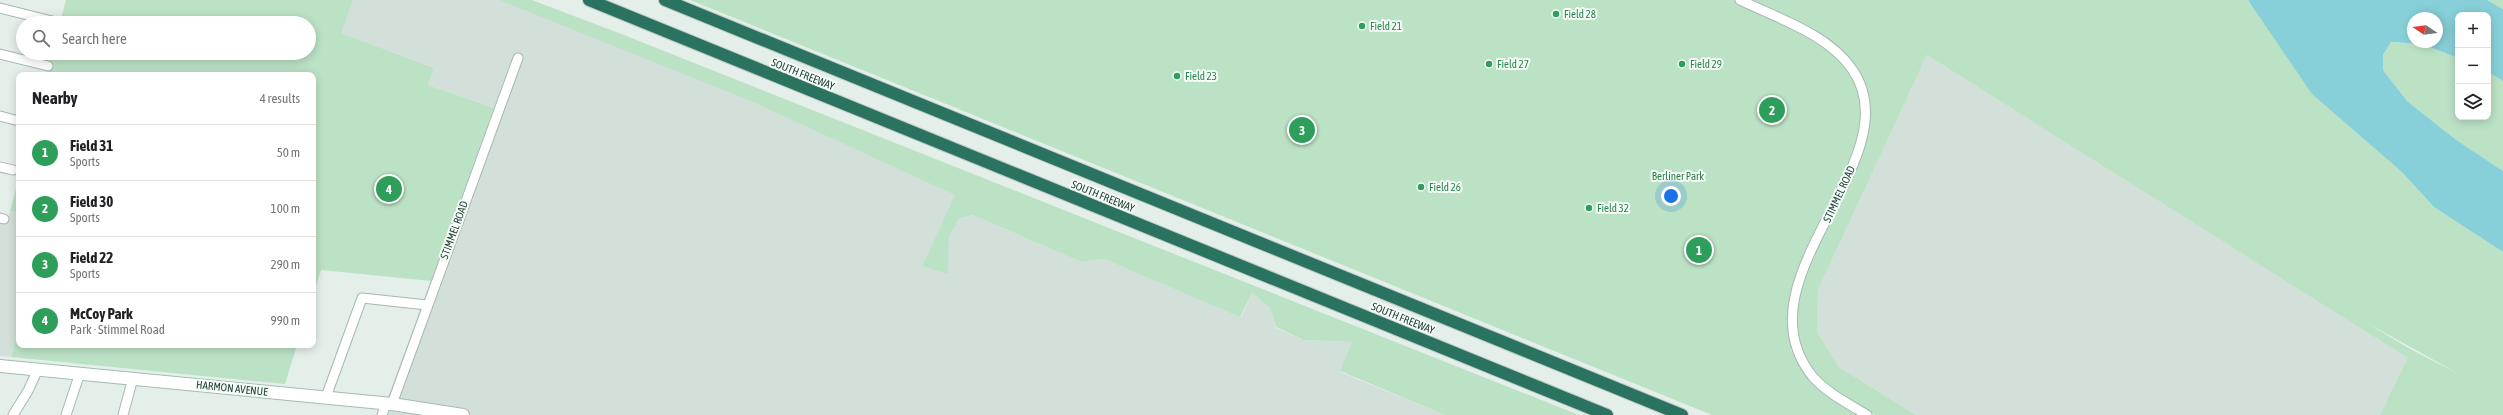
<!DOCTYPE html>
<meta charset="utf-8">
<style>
:root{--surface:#fff;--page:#f2f2f2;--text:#202124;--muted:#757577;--line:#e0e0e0;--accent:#844739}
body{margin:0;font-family:"Asap Condensed",sans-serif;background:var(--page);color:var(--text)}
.controls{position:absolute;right:12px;top:12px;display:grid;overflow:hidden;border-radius:8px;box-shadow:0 2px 10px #0003}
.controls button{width:36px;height:36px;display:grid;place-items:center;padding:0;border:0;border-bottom:1px solid var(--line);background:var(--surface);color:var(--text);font:20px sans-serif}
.compass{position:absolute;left:2407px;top:12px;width:36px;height:36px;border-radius:50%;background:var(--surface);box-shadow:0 2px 10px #0003;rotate:283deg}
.you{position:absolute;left:1671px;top:196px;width:14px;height:14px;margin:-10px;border:3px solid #fff;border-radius:50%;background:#1a73e8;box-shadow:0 0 0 6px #1a73e833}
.badge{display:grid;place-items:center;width:26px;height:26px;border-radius:50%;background:var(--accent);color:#fff;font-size:13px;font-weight:700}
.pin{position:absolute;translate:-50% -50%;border:2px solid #fff;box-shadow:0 1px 4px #0006}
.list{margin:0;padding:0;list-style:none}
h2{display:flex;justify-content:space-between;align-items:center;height:52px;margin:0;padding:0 16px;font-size:17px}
h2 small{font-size:13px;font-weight:400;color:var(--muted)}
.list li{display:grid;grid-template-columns:26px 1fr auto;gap:12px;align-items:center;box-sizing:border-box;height:56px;padding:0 16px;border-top:1px solid var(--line)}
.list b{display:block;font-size:15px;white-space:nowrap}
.list p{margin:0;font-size:13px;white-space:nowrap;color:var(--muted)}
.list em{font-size:13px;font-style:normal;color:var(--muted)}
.icon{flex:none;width:22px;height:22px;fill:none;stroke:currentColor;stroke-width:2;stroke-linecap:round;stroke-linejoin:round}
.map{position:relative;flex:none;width:2503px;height:415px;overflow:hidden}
.search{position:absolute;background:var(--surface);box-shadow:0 2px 10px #0003;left:16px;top:16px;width:300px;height:44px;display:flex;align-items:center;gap:10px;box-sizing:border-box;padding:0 14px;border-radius:22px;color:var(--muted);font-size:15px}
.panel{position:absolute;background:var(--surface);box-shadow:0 2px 10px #0003;left:16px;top:72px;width:300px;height:276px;border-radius:8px}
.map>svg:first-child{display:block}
.built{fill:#d3e0d9}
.green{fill:#bce2c5;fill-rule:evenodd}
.water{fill:#88d0d9;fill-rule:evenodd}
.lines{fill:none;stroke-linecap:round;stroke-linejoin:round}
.minor-casing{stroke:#a7b8b1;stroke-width:11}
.secondary-casing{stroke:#a2bcb2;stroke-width:14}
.motorway-casing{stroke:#c1cbc8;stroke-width:14}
.minor{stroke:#fff;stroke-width:9}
.secondary{stroke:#fff;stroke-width:12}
.motorway{stroke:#2a7361;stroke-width:12}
.leisure-dot{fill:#2e9e5b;stroke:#f6fbf8;stroke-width:1.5}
.labels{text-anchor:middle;stroke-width:4;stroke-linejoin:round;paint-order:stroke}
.leisure-label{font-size:11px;fill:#27864d;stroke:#f6fbf8;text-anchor:start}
.street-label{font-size:11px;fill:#224439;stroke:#f6fbf8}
.park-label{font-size:11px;fill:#277f45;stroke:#f6fbf8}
</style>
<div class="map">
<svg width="2503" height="415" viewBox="0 0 2503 415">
<rect width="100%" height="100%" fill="#e5efea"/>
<path class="built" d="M353,0H499L528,10L748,100L956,195L922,266L947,273L949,236L960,218L973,215L1081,262L1104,259L1241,317L1252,293L1270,308L1276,328L1304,340L1352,342L1340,372L1445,415H377L389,394L494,108L428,85L434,68L340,33Z
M1927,55L2409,358L2380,415H1916L1839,367L1817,332L1818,290Z
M10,211L19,212V326L11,357L0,356V223L6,225Z"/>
<path class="green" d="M66,0H353L341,33L434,68L428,85L494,108L431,281L321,270L313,295V75H46L52,53H309V23H60Z
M499,0H532L624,35L1579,415H1445L1340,371L1352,342L1304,340L1276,327L1270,308L1252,293L1240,317L1104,259L1081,262L973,215L960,218L949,236L948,274L922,266L955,195L748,100Z
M690,0H2248L2434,207L2503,252V415H2380L2408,358L1927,55L1818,290L1817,332L1839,367L1916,415H1875L1838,394L1818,377L1796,339L1791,350L1807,377L1830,396L1862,415H1712ZM2367,323L2459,374L2410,349Z
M2487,0H2503V9Z
M2391,42L2422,44L2458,58V117H2488V72L2503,81V171L2455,139L2407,101L2383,70V55Z
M19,178V212L10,211Z
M19,326V345H297L285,384L11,357Z"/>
<path class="water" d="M2248,0H2487L2503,9V81L2488,72V15H2458V58L2422,44L2391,42L2383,55V70L2407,101L2455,139L2503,171V252L2434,207L2402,172L2312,94ZM2413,18H2437V42H2413Z"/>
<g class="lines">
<g class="minor-casing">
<path id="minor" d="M1740,0C1777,18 1828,34 1852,69C1915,159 1733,279 1813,377C1827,393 1849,404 1867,415
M0,8L60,23
M0,54L48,66
M0,116L19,121
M0,167L13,170
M0,218L4,219
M326,397L362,298L427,305
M392,404L518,58
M13,415L28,391L38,369
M66,415L80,373
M123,415L133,378
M382,415L386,403"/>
</g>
<g class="secondary-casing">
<path id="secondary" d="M0,366L392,404L463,415"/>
</g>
<g class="motorway-casing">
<path id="motorway" d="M589,0L1607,415
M665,0L1682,415"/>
</g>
<use href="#minor" class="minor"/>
<use href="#secondary" class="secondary"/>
<use href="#motorway" class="motorway"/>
</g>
<g class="leisure-dot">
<circle cx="1556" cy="14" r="4"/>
<circle cx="1362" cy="26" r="4"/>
<circle cx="1489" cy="64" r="4"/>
<circle cx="1682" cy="64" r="4"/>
<circle cx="1177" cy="76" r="4"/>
<circle cx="1421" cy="187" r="4"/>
<circle cx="1589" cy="208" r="4"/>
</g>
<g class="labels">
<g class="leisure-label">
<text x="1564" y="18">Field 28</text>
<text x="1370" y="30">Field 21</text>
<text x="1497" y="68">Field 27</text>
<text x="1690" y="68">Field 29</text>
<text x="1185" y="80">Field 23</text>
<text x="1429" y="191">Field 26</text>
<text x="1597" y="212">Field 32</text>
</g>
<g class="street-label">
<text transform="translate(803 74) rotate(22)" y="4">SOUTH FREEWAY</text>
<text transform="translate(1839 194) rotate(-65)" y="4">STIMMEL ROAD</text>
<text transform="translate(1103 196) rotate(22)" y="4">SOUTH FREEWAY</text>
<text transform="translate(454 230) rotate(-70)" y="4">STIMMEL ROAD</text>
<text transform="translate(1403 318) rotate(22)" y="4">SOUTH FREEWAY</text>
<text transform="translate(232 388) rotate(6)" y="4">HARMON AVENUE</text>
</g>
<g class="park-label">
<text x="1678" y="180">Berliner Park</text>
</g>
</g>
</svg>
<div class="controls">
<button>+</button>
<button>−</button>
<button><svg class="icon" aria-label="layers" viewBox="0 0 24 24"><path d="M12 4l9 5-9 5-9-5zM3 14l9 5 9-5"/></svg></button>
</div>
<svg class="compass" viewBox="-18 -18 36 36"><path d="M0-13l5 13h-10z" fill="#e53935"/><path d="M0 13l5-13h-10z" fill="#757577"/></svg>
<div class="you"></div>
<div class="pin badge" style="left:1699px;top:250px;background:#2e9e5b">1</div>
<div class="pin badge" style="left:1772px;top:110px;background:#2e9e5b">2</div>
<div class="pin badge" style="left:1302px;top:130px;background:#2e9e5b">3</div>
<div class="pin badge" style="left:389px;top:189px;background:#2e9e5b">4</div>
<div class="search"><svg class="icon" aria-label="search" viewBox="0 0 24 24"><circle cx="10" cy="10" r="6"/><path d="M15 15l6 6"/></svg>Search here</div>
<section class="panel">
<h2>Nearby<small>4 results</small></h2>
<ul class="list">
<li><span class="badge" style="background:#2e9e5b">1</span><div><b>Field 31</b><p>Sports</p></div><em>50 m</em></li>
<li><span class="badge" style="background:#2e9e5b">2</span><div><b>Field 30</b><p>Sports</p></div><em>100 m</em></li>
<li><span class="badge" style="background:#2e9e5b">3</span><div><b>Field 22</b><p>Sports</p></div><em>290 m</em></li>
<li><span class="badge" style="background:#2e9e5b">4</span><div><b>McCoy Park</b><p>Park · Stimmel Road</p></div><em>990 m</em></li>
</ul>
</section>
</div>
